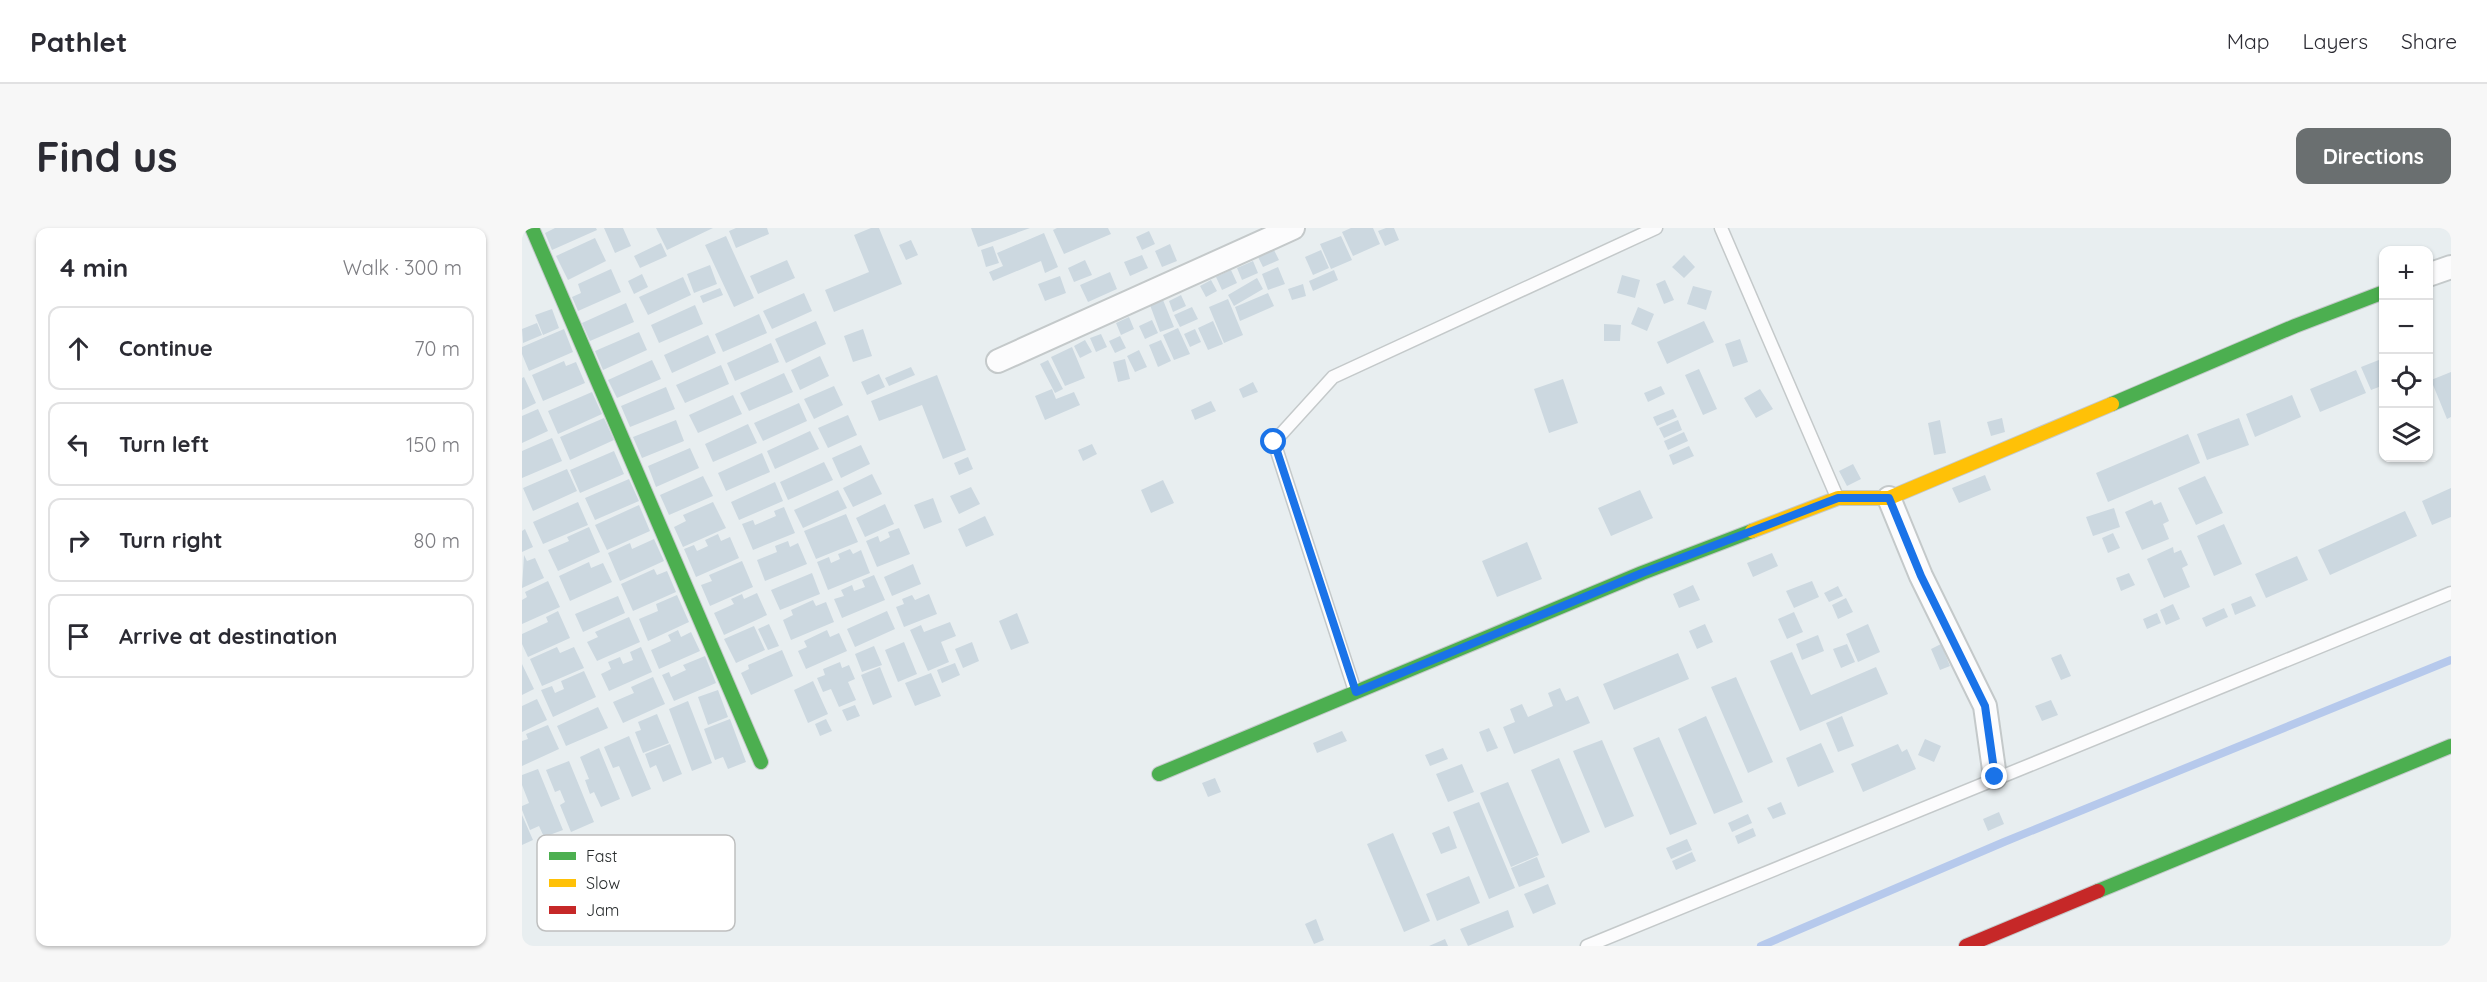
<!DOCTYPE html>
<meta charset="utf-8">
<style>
:root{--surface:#fff;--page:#f7f7f7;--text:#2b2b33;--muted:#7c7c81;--line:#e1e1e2;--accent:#6a6f70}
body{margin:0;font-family:Quicksand,sans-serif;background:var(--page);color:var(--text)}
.controls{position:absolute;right:18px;top:18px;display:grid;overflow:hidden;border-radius:12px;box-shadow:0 2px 4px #0004}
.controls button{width:54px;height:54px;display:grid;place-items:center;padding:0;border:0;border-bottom:2px solid var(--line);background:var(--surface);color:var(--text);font:30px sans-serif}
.stop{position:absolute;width:18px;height:18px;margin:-14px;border:4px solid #1a73e8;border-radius:50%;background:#fff}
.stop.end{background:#1a73e8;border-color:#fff;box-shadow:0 2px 6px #0008}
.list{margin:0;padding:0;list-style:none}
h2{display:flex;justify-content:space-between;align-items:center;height:78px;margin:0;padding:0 24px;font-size:26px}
h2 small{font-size:20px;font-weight:400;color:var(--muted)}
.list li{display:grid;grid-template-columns:39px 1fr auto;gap:18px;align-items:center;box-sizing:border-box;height:84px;margin:0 12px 12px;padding:0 12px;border:2px solid var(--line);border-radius:12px}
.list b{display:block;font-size:22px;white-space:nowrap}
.list em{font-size:20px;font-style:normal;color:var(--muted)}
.icon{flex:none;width:33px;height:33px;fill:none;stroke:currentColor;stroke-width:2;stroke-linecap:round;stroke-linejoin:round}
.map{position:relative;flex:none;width:1929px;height:718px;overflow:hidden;border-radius:12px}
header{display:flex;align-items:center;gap:36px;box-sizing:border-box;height:84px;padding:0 30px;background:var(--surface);border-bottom:2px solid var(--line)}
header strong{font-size:28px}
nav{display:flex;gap:33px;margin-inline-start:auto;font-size:21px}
.intro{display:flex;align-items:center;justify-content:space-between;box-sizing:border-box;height:144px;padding:0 36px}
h1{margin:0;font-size:42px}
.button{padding:15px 27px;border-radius:12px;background:var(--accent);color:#fff;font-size:21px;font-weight:700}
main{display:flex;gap:36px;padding:0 36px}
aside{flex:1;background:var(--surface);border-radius:12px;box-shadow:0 2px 4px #0004}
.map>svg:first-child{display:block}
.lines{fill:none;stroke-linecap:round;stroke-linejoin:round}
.stream{stroke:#b6c9ec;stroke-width:8}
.building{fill:#ccd8e0}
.lane-casing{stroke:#c4c9ca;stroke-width:15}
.street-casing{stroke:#c4c9ca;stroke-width:26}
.fast-casing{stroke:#c4c9ca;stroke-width:16}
.slow-casing{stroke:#c4c9ca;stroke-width:16}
.jam-casing{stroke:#c4c9ca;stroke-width:16}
.lane{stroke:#fcfcfd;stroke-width:12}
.street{stroke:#fcfcfd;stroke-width:22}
.fast{stroke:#4caf50;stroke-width:14}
.slow{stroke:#ffc107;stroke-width:14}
.jam{stroke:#c62828;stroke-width:14}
.route{stroke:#1a73e8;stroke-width:8}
.key{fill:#fff;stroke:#bebfbf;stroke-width:1.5}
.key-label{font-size:16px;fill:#262a2b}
</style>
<header>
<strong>Pathlet</strong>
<nav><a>Map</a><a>Layers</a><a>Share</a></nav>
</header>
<div class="intro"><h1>Find us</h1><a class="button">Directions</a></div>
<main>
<aside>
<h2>4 min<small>Walk · 300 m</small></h2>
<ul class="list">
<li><svg class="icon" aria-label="ahead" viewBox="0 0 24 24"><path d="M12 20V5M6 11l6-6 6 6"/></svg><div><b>Continue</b></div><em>70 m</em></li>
<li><svg class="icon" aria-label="left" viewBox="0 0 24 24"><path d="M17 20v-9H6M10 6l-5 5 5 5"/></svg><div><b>Turn left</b></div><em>150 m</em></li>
<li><svg class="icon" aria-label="right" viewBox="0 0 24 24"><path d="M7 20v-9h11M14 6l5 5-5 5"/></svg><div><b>Turn right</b></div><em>80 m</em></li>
<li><svg class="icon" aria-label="arrive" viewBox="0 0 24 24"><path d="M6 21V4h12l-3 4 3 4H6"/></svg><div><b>Arrive at destination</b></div></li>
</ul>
</aside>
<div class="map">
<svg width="1929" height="718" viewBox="0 0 1929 718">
<rect width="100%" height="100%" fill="#e8eef0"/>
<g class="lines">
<path class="stream" d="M1239,718L1482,614L1929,432"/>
</g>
<path class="building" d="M33,0H74L75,2L30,22L23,5Z
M82,0H101L109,18L93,25Z
M134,0H191L145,22Z
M214,0H245L247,6L214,20L207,3Z
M349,0H357L380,56L312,84L303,62L347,44L332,7Z
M449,0H508L456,19Z
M535,0H586L589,6L542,26L531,2Z
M829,0H851L858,16L831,28L820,4Z
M864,0H872L877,12L863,18L856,3Z
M627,3L633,16L620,22L614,9Z
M522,5L536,39L523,45L519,33L471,53L467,44L481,38L475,25Z
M204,8L232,70L212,79L183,17Z
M819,8L830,32L809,41L798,16Z
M73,10L84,33L46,52L34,28Z
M389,12L396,27L384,32L377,17Z
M139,15L145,28L118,40L112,28Z
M648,16L655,33L640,39L633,23Z
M471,18L477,35L464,39L459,22Z
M752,22L757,32L741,39L736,29Z
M799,22L807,40L791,47L783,29Z
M620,27L626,40L608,48L602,34Z
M1162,27L1173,39L1162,50L1150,39Z
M265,32L273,50L236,66L228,48Z
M563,32L570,47L552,54L546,40Z
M731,33L736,45L720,52L715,40Z
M188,37L195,56L172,65L165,46Z
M756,39L763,56L746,62L740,46Z
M89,41L99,64L56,83L50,69L59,65L56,56Z
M709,42L715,55L700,62L694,49Z
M812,42L816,52L791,63L787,53Z
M588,44L595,61L566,74L558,57Z
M120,46L126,59L112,66L106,53Z
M1100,47L1118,52L1113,70L1095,65Z
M538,48L544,65L523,73L516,56Z
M161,49L169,67L126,87L117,69Z
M735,50L741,61L712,78L706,67Z
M689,52L695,63L684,69L678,58Z
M1143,52L1152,72L1142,76L1134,56Z
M781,56L784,68L770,72L766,61Z
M1171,58L1190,63L1184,82L1165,76Z
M198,60L201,67L181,75L178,68Z
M282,65L290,83L250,101L241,83Z
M746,65L752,78L718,93L713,79Z
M659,67L664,78L651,84L647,73Z
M706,71L721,107L702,115L687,79Z
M641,72L652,99L638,104L628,77Z
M104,75L112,94L68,113L60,95Z
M173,77L181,96L137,115L129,97Z
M670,79L676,91L658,99L652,87Z
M1116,79L1132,86L1125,103L1109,96Z
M30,81L37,100L21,107L13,87Z
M237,86L245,105L201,124L193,106Z
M607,89L612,101L599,107L594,95Z
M630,92L636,105L623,111L617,98Z
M294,93L304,116L264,135L253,111Z
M691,93L701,116L686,122L676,100Z
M1182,93L1192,114L1145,136L1135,114Z
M15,95L20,107L1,115L0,101Z
M1082,96L1099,97L1098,113H1082Z
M656,100L668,126L652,132L641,107Z
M42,101L51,124L7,143L0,126V119Z
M341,101L350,128L331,134L322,108Z
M673,101L679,114L668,119L662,106Z
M117,104L125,122L81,142L73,123Z
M579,106L585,119L574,124L568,110Z
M186,107L194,125L150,145L142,127Z
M598,108L604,120L593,125L587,113Z
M1218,111L1226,134L1211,139L1203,116Z
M563,112L570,124L558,130L552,118Z
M639,112L649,133L636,139L627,117Z
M249,115L257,134L213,153L205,135Z
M550,119L563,150L543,158L529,129Z
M617,122L625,139L613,144L605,128Z
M298,128L307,148L278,162L269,142Z
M1862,130V157L1849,162L1839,139Z
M603,131L608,151L596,154L591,134Z
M130,132L139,151L95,170L86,152Z
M526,132L541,161L533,165L518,136Z
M42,133L44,138L54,134L63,155L21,173L10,147Z
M199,137L207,156L163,175L154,157Z
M389,139L393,147L367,158L363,150Z
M1177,141L1195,181L1181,187L1163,147Z
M1834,142L1844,165L1798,184L1788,161Z
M1929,144V189L1925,191L1909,152Z
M262,145L271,164L227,183L218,165Z
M357,146L363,159L345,167L339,154Z
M415,147L444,222L421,231L400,177L357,193L349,173Z
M2,149L14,175L0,182V150Z
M1041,151L1056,195L1027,205L1012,161Z
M731,154L736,164L721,170L717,161Z
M312,158L321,177L292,191L282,171Z
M1139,158L1143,166L1126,174L1122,165Z
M144,159L153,181L108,199L99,178Z
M530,161L534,171L552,164L558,177L523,192L513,168Z
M1238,161L1251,181L1234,190L1222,170Z
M70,164L80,186L36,206L26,183Z
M211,167L220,186L176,205L167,187Z
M1770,167L1779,189L1733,209L1724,186Z
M689,173L694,183L673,192L669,182Z
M277,175L285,193L241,213L232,195Z
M16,181L26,203L0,215V188Z
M1151,181L1155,189L1135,198L1131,189Z
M326,187L335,207L306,220L296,200Z
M82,190L92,212L48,232L38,209Z
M1480,190L1483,204L1469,208L1465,194Z
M1717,190L1727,217L1685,232L1675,206Z
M154,192L162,213L120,230L111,209Z
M1156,192L1160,202L1142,210L1137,200Z
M1418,192L1424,225L1412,227L1406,195Z
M226,196L235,215L191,234L183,216Z
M288,203L297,221L253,241L245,223Z
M1162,204L1166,213L1146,222L1142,213Z
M1666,206L1678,235L1586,274L1574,245Z
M30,210L40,233L0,250V223Z
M570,216L575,226L561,233L556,222Z
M339,217L348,236L319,250L310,230Z
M1167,218L1172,228L1151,237L1147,227Z
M168,220L177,240L134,259L126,238Z
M92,223L102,246L58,265L48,242Z
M240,225L248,244L204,263L196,245Z
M446,229L451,241L437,247L432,235Z
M302,234L311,252L266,272L258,254Z
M1331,236L1339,251L1325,258L1317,243Z
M45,241L55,263L11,283L1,260Z
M350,246L360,266L331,279L321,260Z
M1463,247L1469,262L1437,275L1430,260Z
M181,248L191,268L147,287L138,267Z
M1683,248L1701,285L1674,297L1656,260Z
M107,251L117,273L73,292L63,270Z
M641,252L652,275L629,285L619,262Z
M253,254L261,273L217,292L209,274Z
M449,259L458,276L437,286L428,268Z
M1929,260V289L1910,297L1900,273Z
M316,262L325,280L281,300L272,282Z
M1118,262L1131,290L1089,308L1076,280Z
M411,270L420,294L402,301L392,277Z
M1630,272L1632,277L1639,274L1647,293L1641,296L1647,311L1620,322L1603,284Z
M56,274L66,297L21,316L11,294Z
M191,274L204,300L161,319L152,299L164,293L161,287Z
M363,276L372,296L343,309L334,290Z
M117,277L128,303L85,322L73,297Z
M262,279L273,305L231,322L220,296L231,292L233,297L254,288L252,283Z
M1592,280L1598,299L1571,308L1564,289Z
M1883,283L1895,308L1808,347L1796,322Z
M324,286L336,314L294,331L282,303Z
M463,288L472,307L444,319L436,301Z
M1702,296L1720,336L1692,348L1675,308Z
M67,299L78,324L36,343L26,322L47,313L45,309Z
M377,300L388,326L355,339L344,313L356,308L358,314L368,309L366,304Z
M3,301L11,319L0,324V303Z
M1591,305L1598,320L1586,325L1580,310Z
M196,306L199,313L208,309L217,330L174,349L162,321L172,317L175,323L186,318L183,312Z
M132,311L142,333L98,353L86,325L108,315L110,321Z
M266,313L268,319L276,315L285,336L243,353L235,332L255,324L253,318Z
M1005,314L1020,351L975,369L960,333Z
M1651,319L1652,325L1659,322L1666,337L1660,340L1668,359L1642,370L1625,331Z
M328,321L331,326L339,322L348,345L306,362L295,334L307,329L309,335L318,331L316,326Z
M1250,325L1256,338L1231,349L1225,335Z
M2,327L5,333L13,330L22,350L0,360Z
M1775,328L1786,352L1744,370L1733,346Z
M220,333L231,359L188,378L179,357L190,353L187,347Z
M67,334L69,340L81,335L90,354L48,373L37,348Z
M391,336L399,356L370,368L362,349Z
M132,341L135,347L145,343L154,364L111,383L99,356Z
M290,345L298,366L258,382L249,362Z
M1607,345L1613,357L1599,363L1594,350Z
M352,347L363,372L320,390L312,371L322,368L319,362L330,357L332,363L343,359L340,352Z
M26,353L38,379L0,396V372L5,369L3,364Z
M1290,353L1297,369L1272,380L1264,363Z
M1171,357L1178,372L1157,380L1151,366Z
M1316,358L1321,368L1307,374L1302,365Z
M235,365L245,387L202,407L192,385L212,376L209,371L220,366L222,371Z
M407,366L415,386L382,399L374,379L382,376L380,371L390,367L393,372Z
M155,367L167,394L126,413L117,391L136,383L134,376Z
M96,368L103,385L61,404L53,386Z
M1729,368L1734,378L1713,387L1709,376Z
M1324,370L1331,384L1316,391L1310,377Z
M291,372L294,378L304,374L312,394L269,412L261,392L271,387L269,382Z
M1651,376L1658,391L1644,397L1638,382Z
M1702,380L1706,389L1684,399L1680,390Z
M36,383L48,410L6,429L0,416V406L26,394L24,389Z
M365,383L373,401L333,419L325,401Z
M1272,384L1281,404L1265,411L1256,391Z
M495,385L507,415L489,422L477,393Z
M1635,385L1639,395L1625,401L1621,391Z
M107,389L118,414L75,433L65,414L76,409L73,404Z
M428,394L434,408L419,414L427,434L406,443L388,402L399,397L402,404Z
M247,396L257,418L246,422L236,401Z
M1183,396L1191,414L1175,421L1167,403Z
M1346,396L1358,424L1336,434L1324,406Z
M232,398L243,422L214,435L202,411Z
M156,402L159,409L169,404L178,423L137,441L129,422L149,413L146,407Z
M305,402L308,409L317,405L325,423L284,441L276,423L285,419L282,413Z
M1296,407L1302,423L1280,432L1274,416Z
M382,414L395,446L376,454L363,422Z
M450,414L457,433L441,440L433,421Z
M1325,416L1333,434L1319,440L1311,421Z
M1419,416L1428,438L1418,442L1409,421Z
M352,418L360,437L340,444L333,426Z
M35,419L38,425L52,419L62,440L20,458L8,431Z
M119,419L130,444L87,463L79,446L89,441L86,434L98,429L101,436L111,432L108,424Z
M260,422L271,448L229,467L219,445L227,441L226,437Z
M1270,424L1289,467L1354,439L1366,466L1278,503L1248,433Z
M1156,425L1167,451L1092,482L1081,456Z
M1539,426L1549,448L1539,452L1529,430Z
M183,428L194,455L152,473L140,447L147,444L149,449L164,442L161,437Z
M318,434L320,440L327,437L333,451L326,454L334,472L317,479L309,461L301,464L295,450L303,447L301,441Z
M433,435L438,447L420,455L415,442Z
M0,436L12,461L0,467Z
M358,439L370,469L351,477L339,447Z
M62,443L74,469L31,489L19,462L30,458L33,465L42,461L39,453Z
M409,445L419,468L393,478L383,455Z
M131,449L143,476L101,495L91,474L112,465L109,459Z
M1214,449L1251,534L1226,545L1189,459Z
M291,453L306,486L286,495L272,462Z
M1038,460L1044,473L1056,468L1068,495L992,526L981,499L993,494L988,481L1000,476L1006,489L1031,478L1026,465Z
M196,462L206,489L186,497L176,469Z
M15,471L25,492L0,504V478Z
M1529,472L1536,487L1520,493L1513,478Z
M166,473L190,535L170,543L147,481Z
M333,477L338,488L325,493L320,482Z
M76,479L86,500L44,518L35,498Z
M135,486L147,515L121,525L113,504L119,502L116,494Z
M1184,488L1221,574L1192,586L1156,501Z
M1320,488L1332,518L1316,524L1304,495Z
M208,491L224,534L206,541L201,529L193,532L182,501Z
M304,491L310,503L298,508L293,496Z
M26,497L37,521L0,538V513L6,511L4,506Z
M967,500L976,520L965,524L957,504Z
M820,503L825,513L795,525L791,515Z
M107,508L129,561L110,569L97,538L91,540L82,519Z
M1137,509L1175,596L1148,607L1111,520Z
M1403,511L1419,518L1412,534L1396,527Z
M1080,512L1112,588L1083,600L1051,523Z
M1299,515L1312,544L1276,559L1264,530Z
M148,516L160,546L141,554L134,537L128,540L123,526Z
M1376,516L1380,524L1385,521L1394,541L1341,564L1329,536Z
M77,520L98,571L79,579L72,564L68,566L63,552L67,551L58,529Z
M921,520L926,531L908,538L903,527Z
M1037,530L1068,604L1040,616L1009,542Z
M47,533L72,594L49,604L38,577L43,574L38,562L33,564L24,542Z
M940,536L952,564L926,574L914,546Z
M16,541L41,602L22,609L17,598L8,602L0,582V578L7,575L0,557V547Z
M693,550L699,564L686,569L680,555Z
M986,554L1017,627L989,639L958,565Z
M957,574L993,660L967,671L931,584Z
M1259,574L1264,586L1251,591L1245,580Z
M1477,584L1482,596L1466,603L1461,591Z
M1226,586L1230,595L1210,604L1206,595Z
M0,587L11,612L0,617Z
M927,598L935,620L919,626L910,605Z
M1231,600L1234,608L1216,616L1213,608Z
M871,605L908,693L882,704L845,616Z
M1165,611L1170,622L1149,631L1144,620Z
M1170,624L1174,633L1154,642L1150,633Z
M1015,629L1023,649L997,659L989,640Z
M947,648L958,675L915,693L904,666Z
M1026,656L1034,676L1011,686L1002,666Z
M986,682L992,699L946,718L938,701Z
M794,691L802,712L792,716L783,696Z
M923,711L926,718H907Z"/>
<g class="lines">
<g class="lane-casing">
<path id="lane" d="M1199,0L1315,269
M833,463L752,214L811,149L1134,0
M1065,718L1929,365"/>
</g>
<g class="street-casing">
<path id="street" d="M1906,47L1929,39
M476,133L771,0
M1367,270L1399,348L1463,478L1473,549"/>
</g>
<g class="fast-casing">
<path id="fast" d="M10,0L239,534
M1590,176L1773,98L1862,64
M637,546L1120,345L1230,303
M1576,663L1929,518"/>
</g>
<g class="slow-casing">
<path id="slow" d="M1230,303L1316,270H1367L1590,176"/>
</g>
<g class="jam-casing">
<path id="jam" d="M1444,718L1576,663"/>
</g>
<use href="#lane" class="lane"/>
<use href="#street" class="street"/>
<use href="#fast" class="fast"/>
<use href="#slow" class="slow"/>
<use href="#jam" class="jam"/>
</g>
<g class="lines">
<path class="route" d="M752,214L834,464L1120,345L1316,270H1367L1399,348L1463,478L1473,549"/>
</g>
<rect x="15" y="607" width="198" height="96" rx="9" class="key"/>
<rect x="27" y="624" width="27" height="8" fill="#4caf50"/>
<rect x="27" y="651" width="27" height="8" fill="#ffc107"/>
<rect x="27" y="678" width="27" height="8" fill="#c62828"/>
<g class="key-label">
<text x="64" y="634">Fast</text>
<text x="64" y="661">Slow</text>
<text x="64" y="688">Jam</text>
</g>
</svg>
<div class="controls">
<button>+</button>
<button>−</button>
<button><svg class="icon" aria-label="locate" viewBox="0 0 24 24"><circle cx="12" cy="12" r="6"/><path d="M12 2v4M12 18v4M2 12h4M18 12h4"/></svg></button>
<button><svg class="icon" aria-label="layers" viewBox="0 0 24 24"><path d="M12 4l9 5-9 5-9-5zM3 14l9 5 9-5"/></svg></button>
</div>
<div class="stop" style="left:752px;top:214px"></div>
<div class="stop end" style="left:1473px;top:549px"></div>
</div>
</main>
